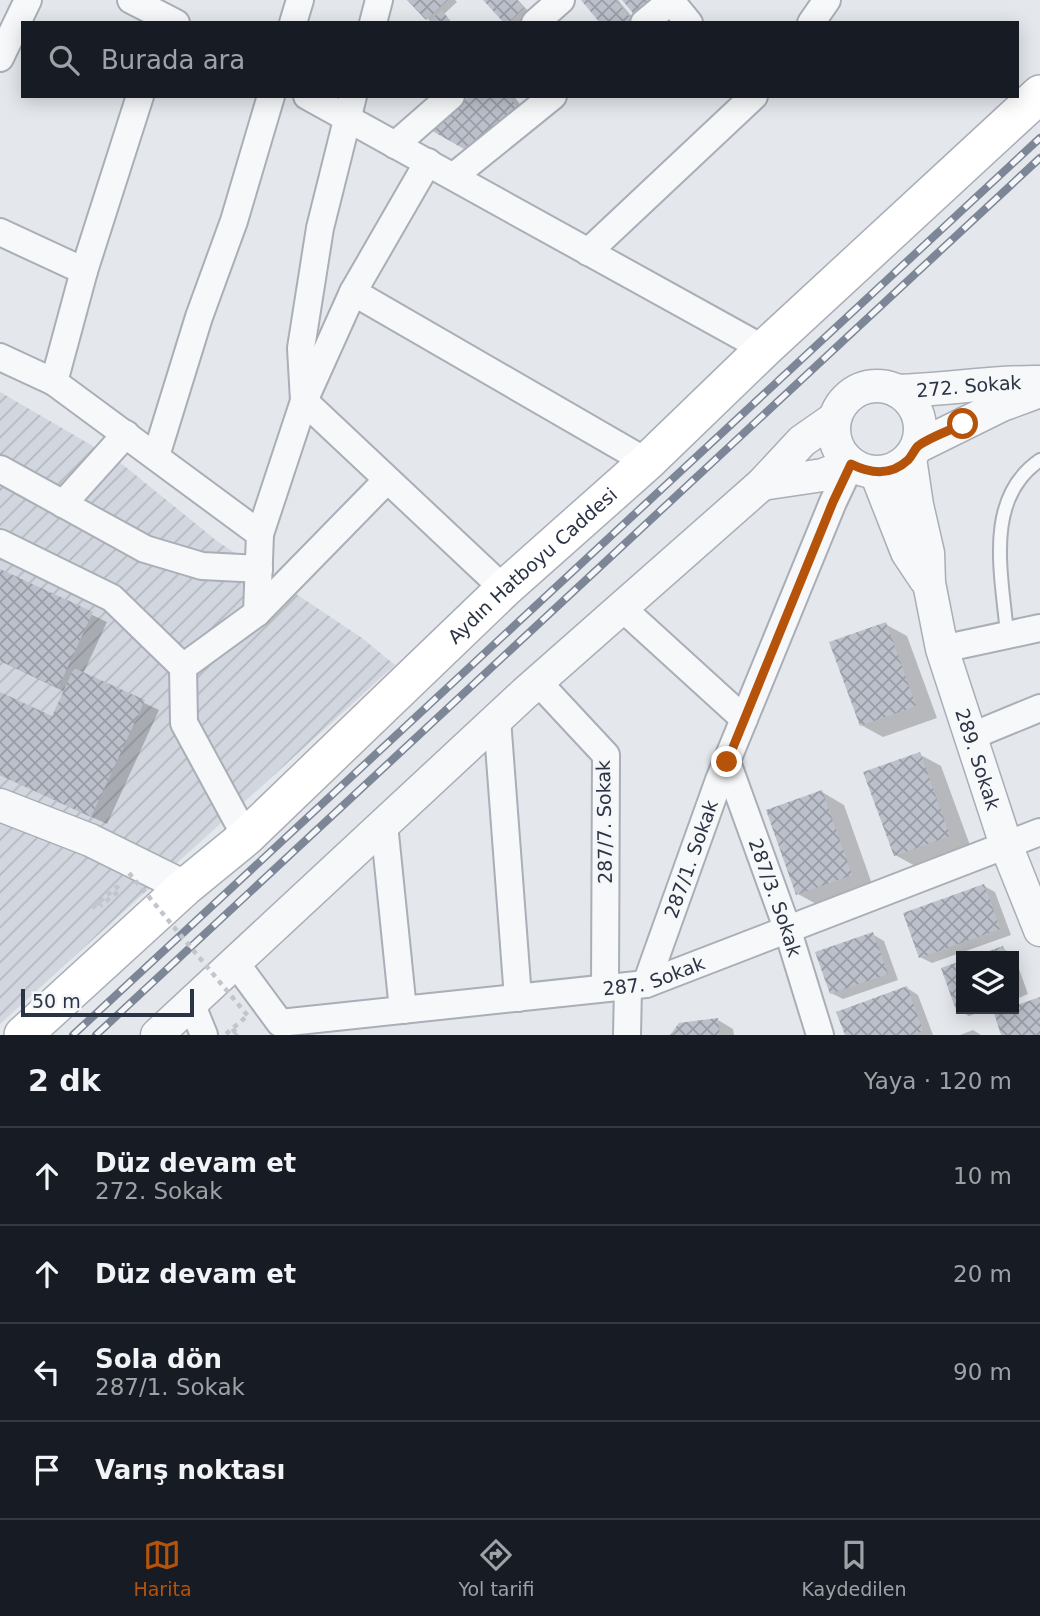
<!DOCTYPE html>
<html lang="tr">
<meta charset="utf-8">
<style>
:root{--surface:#171b24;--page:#242831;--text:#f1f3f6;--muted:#9ea1a6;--line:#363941;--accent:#b45309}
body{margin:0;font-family:"DejaVu Sans",sans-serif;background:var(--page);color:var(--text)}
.controls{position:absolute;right:21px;bottom:21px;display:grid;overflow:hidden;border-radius:0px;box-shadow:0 4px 18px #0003}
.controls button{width:63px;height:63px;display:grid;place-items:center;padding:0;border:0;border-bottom:2px solid var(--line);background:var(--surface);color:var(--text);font:35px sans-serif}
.scale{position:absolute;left:21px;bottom:18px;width:173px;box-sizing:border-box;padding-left:7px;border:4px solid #2b3445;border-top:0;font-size:19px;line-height:24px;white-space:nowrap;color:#2b3445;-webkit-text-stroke:5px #f4f6f9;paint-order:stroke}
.stop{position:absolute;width:21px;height:21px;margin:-16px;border:5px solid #b45309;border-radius:50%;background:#fff}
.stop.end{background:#b45309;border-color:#fff;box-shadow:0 2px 7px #0008}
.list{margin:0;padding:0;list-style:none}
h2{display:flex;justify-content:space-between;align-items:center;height:91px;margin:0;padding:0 28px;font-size:30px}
h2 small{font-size:23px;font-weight:400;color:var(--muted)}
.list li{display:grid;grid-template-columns:46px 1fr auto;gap:21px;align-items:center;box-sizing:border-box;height:98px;padding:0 28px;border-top:2px solid var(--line)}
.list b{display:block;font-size:26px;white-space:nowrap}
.list p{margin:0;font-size:23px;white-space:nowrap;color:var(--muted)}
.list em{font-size:23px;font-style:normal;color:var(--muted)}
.icon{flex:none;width:38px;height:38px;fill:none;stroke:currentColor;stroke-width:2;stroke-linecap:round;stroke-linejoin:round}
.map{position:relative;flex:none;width:1040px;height:1035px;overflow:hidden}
.search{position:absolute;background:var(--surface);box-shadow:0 4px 18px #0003;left:21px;right:21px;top:21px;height:77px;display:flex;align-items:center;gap:18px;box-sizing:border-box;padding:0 24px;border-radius:0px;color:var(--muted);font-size:26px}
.sheet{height:483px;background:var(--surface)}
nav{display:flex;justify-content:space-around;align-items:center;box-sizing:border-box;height:98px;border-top:2px solid var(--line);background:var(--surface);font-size:19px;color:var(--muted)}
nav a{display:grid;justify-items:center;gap:4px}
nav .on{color:var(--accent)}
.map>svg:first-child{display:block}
.industrial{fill:url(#industrial-furrows)}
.shadow{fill:#0003}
.building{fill:url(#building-cross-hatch)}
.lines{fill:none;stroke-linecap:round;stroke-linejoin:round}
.service-casing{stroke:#a9aeb7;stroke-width:16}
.minor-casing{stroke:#a9aeb7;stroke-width:30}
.tertiary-casing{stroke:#a9aeb7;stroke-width:35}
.secondary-casing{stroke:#a9aeb7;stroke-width:40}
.path{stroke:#c2c5cb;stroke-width:4.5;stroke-dasharray:5 5;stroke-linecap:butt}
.service{stroke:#f7f8fa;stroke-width:12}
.minor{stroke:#f7f8fa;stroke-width:26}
.tertiary{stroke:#f7f8fa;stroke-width:32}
.secondary{stroke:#fff;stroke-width:37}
.rail-casing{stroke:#7d8696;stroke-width:8}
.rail{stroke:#f4f6f9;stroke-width:5;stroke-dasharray:16;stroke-linecap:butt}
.path-bridge{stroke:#c2c5cb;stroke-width:4.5;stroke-dasharray:5 5;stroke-linecap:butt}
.route{stroke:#b45309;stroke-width:9}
.labels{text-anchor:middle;stroke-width:5;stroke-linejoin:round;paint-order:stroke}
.street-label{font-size:19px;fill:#2b3445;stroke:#f4f6f9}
</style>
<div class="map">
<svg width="1040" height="1035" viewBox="0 0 1040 1035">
<defs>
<pattern id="industrial-furrows" width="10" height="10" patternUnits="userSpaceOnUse" patternTransform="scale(1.75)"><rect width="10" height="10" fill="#d2d6de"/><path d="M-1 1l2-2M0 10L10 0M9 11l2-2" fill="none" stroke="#b4b8c0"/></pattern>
<pattern id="building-cross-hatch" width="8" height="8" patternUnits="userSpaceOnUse" patternTransform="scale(1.75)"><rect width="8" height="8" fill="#bbc0ca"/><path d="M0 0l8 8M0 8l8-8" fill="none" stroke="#989da6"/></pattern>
</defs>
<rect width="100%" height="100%" fill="#e4e7ec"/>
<path class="industrial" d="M0,392L117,460L217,541L362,638L395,665L0,1024Z"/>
<path class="shadow" d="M410,0H455L457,2L444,14L452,23H430L431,22Z
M485,0H518L530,13L520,23H506Z
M583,0H618L637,23H603Z
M472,96H514L533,122Z
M0,571L107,622L83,674L159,710L107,824L0,775V694L53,718L65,692L0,661Z
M885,624L907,636L937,718L883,737L861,725Z
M919,754L941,766L971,848L917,867L895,855Z
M822,792L844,805L873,887L820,906L798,894Z
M984,886L995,892L1011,935L932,963L920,957Z
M872,934L884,941L898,980L843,999L831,993Z
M1002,948L1014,955L1028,994L1014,1000V956H979Z
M961,963V1009H988L969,1016L957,1009L943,969Z
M907,988L918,995L933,1035H847Z
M718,1020L733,1029L734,1035H672Z
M973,1030L981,1035H960Z"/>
<path class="building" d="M407,0H448L426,20Z
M483,0H517L524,8L508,23H504Z
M581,0H616L632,20L629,23H600Z
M622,0H660L638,19Z
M442,10L452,23H427Z
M470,96H509L523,115L471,153L427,128Z
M0,569L93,612L58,688L0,661Z
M886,622L916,706L860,726L829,642Z
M74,668L145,700L91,817L0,775V692L52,716Z
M920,752L950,836L894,856L863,772Z
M822,790L852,875L796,895L766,810Z
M984,884L1000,929L919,958L903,913Z
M873,932L888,974L830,994L815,952Z
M1003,946L1006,956H975Z
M961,961V1008L956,1010L941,968Z
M907,986L923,1031L912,1035H845L836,1012Z
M1040,997V1035H1001L994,1013L1014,1009V1006Z
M718,1018L720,1035H670L679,1023Z"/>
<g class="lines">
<g class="service-casing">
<path id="service" d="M1007,634C1002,575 983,499 1040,460"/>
</g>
<g class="minor-casing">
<g id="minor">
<path d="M131,0L176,23"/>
<path d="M671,1L689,23"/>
<path d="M293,23L300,0"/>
<path d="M373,23L379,0"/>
<path d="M535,23L561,0"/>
<path d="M644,23L672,0"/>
<path d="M811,23L827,0"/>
<path d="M0,58L28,0"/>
<path d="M307,96L764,349"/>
<path d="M353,96L320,228L301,348L304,401L504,589"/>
<path d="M395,145L451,96"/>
<path d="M454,176L553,96"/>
<path d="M0,232L84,271"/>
<path d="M588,252L754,96"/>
<path d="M353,292L647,462"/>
<path d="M0,357L54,382L260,534L257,613L183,667L184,723L246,837"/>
<path d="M54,382L84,271L140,96"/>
<path d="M156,456L199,317L234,221L271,96"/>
<path d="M0,469L145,549L202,566L259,569"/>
<path d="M63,504L126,434"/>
<path d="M260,534L304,401L353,292L428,162"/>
<path d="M0,543L112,598L183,667"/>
<path d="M621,607L744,719"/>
<path d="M257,613L387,480"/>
<path d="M942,649L1040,628"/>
<path d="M538,682L606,755L605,988"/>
<path d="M497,719L518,998"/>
<path d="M972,736L1040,708"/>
<path id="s1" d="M727,762L787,928L820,1035"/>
<path d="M384,824L403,1010"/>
<path id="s2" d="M235,962L280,1023L646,984L1040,832"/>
<path id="s3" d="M646,984L719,780L833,502L851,464"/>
<path d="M191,1003L204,1035"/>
<path d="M627,1035L628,986"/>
</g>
</g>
<g class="tertiary-casing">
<g id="tertiary">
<circle cx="877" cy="429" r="43"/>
<path id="s4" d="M897,391C945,390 992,381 1040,382"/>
<path d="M917,447L1002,405L1040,391"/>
<path id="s5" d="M910,458L917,505L928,553L929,583L942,649L1006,845L1040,930"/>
<path d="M876,473L907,552L925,579"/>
<path d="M762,484L823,475L851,464"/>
<path d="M0,805L90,840L185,887"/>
<path d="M157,1035L525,693L762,484L802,441L835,418"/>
</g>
</g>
<g class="secondary-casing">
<g id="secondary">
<path id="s6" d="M23,1035L185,887L246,837L504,589L647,462L764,349L1040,94"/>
</g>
</g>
<path class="path" d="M92,908L117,887L120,890L100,906
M232,1032L236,1029L238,1032L235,1035
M226,1034L246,1017"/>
<use href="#service" class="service"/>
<use href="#minor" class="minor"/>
<use href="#tertiary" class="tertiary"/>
<use href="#secondary" class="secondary"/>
<g class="rail-casing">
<path id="rail" d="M73,1035L1040,138
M96,1035L1040,158"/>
</g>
<use href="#rail" class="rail"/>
<path class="path-bridge" d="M129,873L248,1016
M96,901L100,906"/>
</g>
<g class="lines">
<path class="route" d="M727,762L833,502L851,464C871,474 891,476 908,460C912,456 914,450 918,446C930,437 949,431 963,424"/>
</g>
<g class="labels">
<g class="street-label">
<text dy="7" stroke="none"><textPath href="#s4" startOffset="72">272. Sokak</textPath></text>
<text dy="7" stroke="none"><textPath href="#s6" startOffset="693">Aydın Hatboyu Caddesi</textPath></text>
<text dy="7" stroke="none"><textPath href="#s5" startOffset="310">289. Sokak</textPath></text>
<text transform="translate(604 822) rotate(-91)" y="7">287/7. Sokak</text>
<text dy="7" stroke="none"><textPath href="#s3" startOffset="133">287/1. Sokak</textPath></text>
<text dy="7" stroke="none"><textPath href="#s1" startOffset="144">287/3. Sokak</textPath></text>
<text dy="7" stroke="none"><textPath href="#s2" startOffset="453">287. Sokak</textPath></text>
</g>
</g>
</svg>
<div class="controls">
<button><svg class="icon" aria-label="layers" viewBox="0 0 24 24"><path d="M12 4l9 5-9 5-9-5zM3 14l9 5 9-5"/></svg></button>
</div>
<div class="scale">50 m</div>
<div class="stop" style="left:963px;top:424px"></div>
<div class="stop end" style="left:727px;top:762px"></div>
<div class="search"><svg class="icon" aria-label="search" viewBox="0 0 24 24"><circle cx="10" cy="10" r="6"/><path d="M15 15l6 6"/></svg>Burada ara</div>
</div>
<section class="sheet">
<h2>2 dk<small>Yaya · 120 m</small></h2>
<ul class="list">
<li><svg class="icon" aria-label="ahead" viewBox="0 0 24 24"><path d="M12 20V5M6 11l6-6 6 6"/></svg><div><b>Düz devam et</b><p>272. Sokak</p></div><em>10 m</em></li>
<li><svg class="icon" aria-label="ahead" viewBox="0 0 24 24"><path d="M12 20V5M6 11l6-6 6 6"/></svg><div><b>Düz devam et</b></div><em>20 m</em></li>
<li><svg class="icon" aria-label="left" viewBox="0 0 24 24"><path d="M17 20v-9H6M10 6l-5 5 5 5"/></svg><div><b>Sola dön</b><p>287/1. Sokak</p></div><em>90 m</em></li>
<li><svg class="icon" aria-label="arrive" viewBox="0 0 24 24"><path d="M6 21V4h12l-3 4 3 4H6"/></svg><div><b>Varış noktası</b></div></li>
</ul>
</section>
<nav>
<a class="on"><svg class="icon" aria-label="map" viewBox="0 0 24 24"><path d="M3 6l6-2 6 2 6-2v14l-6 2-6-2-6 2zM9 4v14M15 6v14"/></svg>Harita</a>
<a><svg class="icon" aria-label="directions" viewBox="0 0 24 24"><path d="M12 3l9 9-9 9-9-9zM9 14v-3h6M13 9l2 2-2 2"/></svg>Yol tarifi</a>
<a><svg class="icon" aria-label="saved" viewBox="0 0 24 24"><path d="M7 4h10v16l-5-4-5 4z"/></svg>Kaydedilen</a>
</nav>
